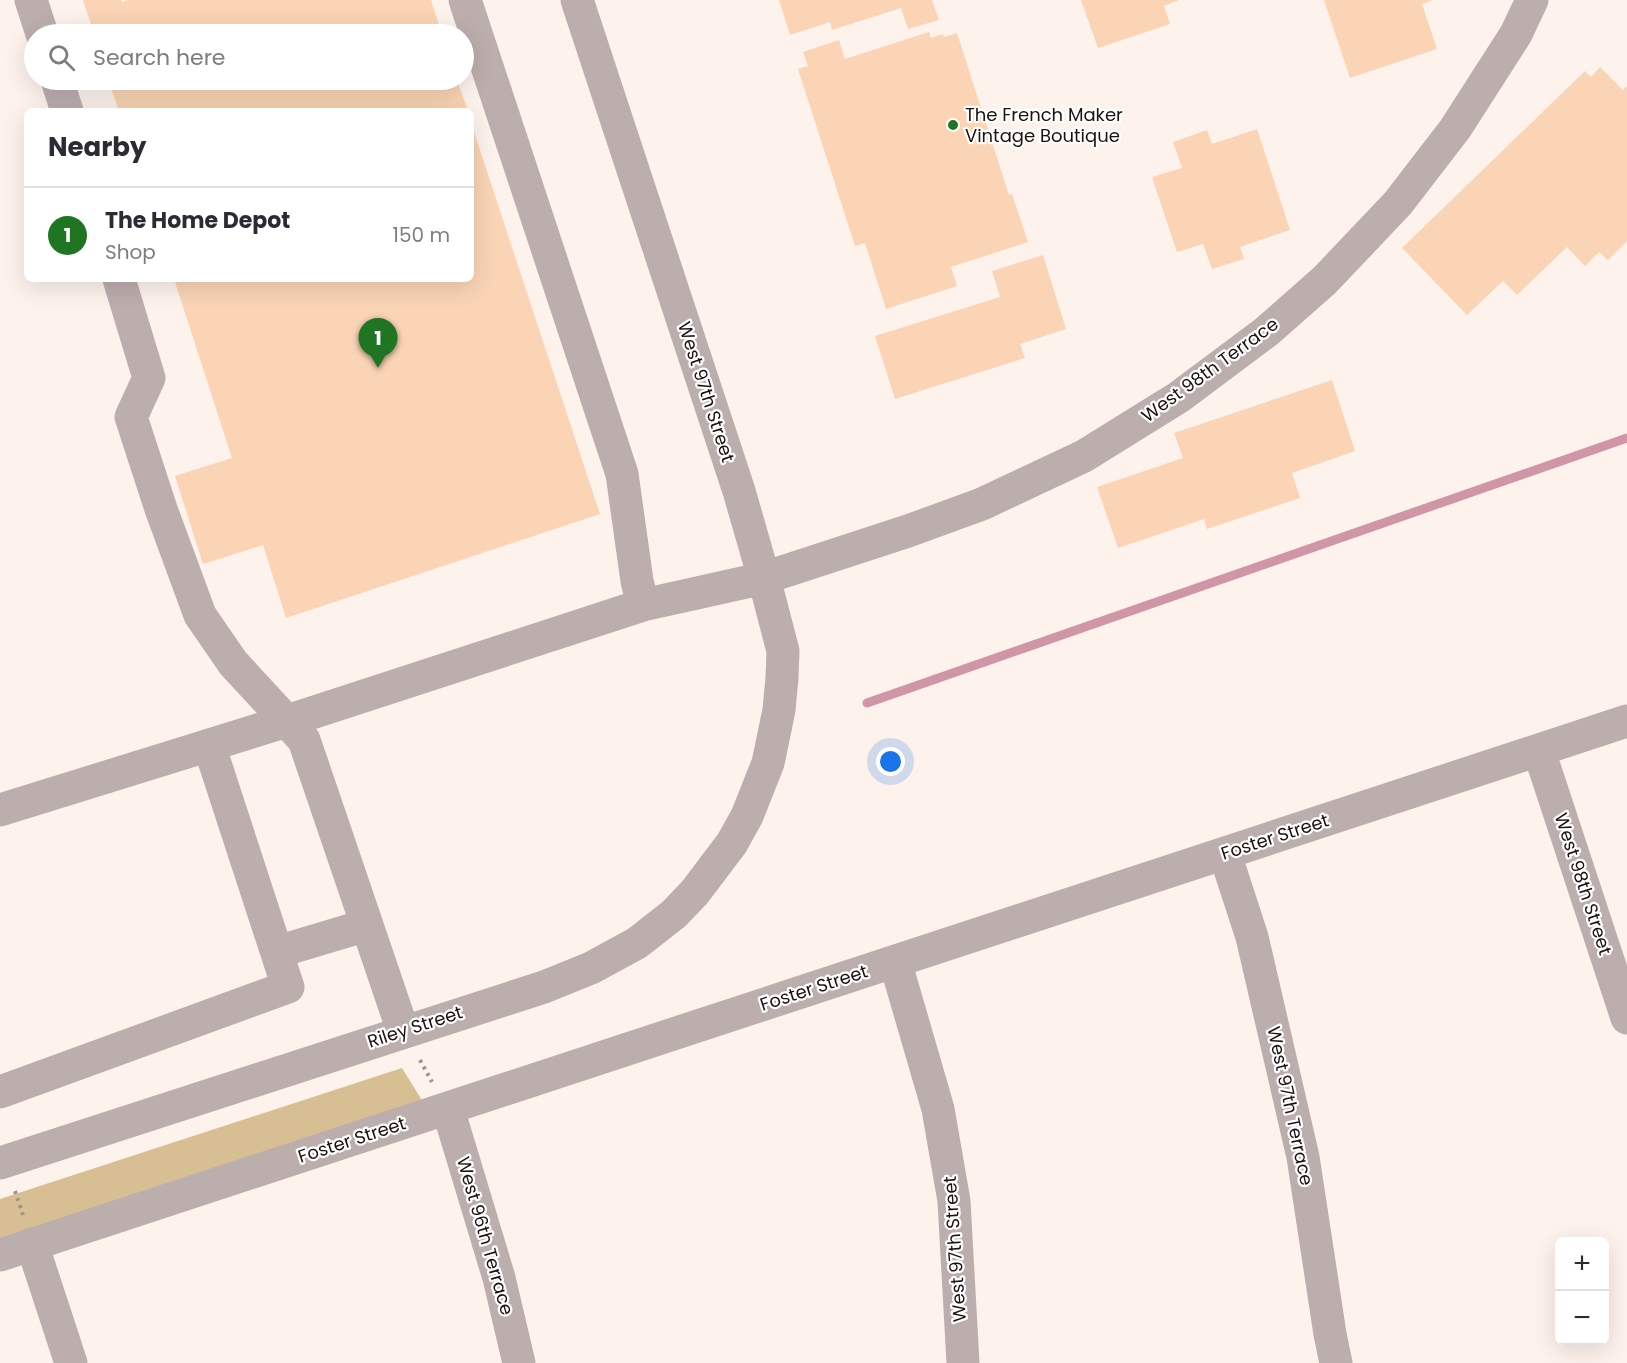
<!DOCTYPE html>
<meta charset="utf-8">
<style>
:root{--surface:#fff;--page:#f7f7f7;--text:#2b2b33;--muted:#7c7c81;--line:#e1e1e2;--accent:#1f7521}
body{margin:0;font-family:Poppins,sans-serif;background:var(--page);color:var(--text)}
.controls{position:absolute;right:18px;bottom:18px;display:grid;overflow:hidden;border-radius:9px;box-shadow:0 6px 24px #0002}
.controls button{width:54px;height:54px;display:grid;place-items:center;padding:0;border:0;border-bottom:2px solid var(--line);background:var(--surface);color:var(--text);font:30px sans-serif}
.you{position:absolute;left:891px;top:762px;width:21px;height:21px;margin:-15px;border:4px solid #fff;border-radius:50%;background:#1a73e8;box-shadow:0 0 0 9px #1a73e833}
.badge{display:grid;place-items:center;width:39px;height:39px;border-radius:50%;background:var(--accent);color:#fff;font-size:20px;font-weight:700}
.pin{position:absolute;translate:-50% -50px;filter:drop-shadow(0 2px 3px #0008)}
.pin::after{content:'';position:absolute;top:32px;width:21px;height:18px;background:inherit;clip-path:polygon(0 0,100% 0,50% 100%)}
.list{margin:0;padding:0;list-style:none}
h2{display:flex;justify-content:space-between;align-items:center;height:78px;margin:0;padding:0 24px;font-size:26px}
h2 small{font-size:20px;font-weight:400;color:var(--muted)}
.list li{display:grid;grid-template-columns:39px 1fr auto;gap:18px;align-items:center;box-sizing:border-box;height:96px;padding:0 24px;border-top:2px solid var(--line)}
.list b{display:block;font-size:22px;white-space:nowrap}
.list p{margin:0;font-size:20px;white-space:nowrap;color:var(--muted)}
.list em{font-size:20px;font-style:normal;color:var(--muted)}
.icon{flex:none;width:33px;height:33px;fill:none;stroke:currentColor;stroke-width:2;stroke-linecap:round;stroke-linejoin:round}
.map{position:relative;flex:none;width:1627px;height:1363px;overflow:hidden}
.search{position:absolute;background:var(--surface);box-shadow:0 6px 24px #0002;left:24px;top:24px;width:450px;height:66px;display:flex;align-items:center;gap:15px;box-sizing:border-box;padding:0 21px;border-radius:33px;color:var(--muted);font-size:22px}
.panel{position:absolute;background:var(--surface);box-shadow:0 6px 24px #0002;left:24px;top:108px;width:450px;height:174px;border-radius:9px}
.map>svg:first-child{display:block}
.green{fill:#d7bf93}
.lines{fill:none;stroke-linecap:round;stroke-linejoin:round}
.stream{stroke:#d095a6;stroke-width:9}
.building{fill:#fad4b5}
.path{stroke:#9f948f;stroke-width:4;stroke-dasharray:3 4.5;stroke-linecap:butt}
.minor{stroke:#bdaeae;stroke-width:33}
.poi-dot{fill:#1f7521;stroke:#fff;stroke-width:2}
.labels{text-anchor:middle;stroke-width:4.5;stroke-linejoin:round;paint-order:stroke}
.poi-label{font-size:18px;fill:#1b110d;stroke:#fff;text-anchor:start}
.street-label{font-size:18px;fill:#1b110d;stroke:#fff}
</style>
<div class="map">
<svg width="1627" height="1363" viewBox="0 0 1627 1363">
<rect width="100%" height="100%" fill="#fef2ed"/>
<path class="green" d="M402,1068L423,1102L0,1243V1199Z"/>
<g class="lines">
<path class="stream" d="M867,703L1627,438"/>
</g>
<path class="building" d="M83,0H121L122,2L128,0H431L442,34H94Z
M779,0H932L939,20L908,29L901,8L832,30L830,22L790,35Z
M1081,0H1179L1164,6L1170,24L1098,48Z
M1324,0H1433L1422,4L1437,49L1350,78Z
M929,32L931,38L943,34L944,37L957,33L1009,195L1012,194L1028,242L951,267L957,286L886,309L865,243L855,246L798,69L808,66L803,52L839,40L845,59Z
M1600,67L1623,90L1627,86V241L1608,260L1599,252L1585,266L1567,247L1517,295L1503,281L1467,315L1402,248L1585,71L1591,77Z
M108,80H457L468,111H119Z
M471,123L600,514L286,618L263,545L203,564L175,476L232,458L174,279H471Z
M1257,129L1290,230L1240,247L1244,259L1212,269L1203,244L1177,252L1152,177L1182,168L1173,142L1207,130L1212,144Z
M1043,255L1066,329L1020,344L1025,358L895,399L875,336L1000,297L992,271Z
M1332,380L1355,451L1292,473L1300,498L1207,529L1204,519L1118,548L1097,487L1183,458L1174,433Z"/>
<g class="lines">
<path class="path" d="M420,1060L432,1082
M15,1191L23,1215"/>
<path class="minor" d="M31,0L42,34
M465,0L622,474L637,581L643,605
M57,80L67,111
M119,279L149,378L131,417L161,509L200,615L233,663L304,740L403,1031
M1539,751L1627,1018
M0,810L287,721L643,605L764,578L908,531L982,504L1084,456L1179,397L1266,332L1325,280L1398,203L1455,129L1516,34L1532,0
M1225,854L1252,937L1303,1157L1330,1334L1336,1363
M277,952L367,925
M895,961L938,1109L954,1201L963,1363
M0,1092L288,987L209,745
M448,1109L499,1278L519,1363
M0,1163L544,987L591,968L637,943L674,914L695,892L732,843L747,816L768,763L779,710L782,678L783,651L764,578L739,491L577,0
M32,1244L71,1363
M0,1255L1627,721"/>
</g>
<circle class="poi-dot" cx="953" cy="125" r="6"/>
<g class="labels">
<g class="poi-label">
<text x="965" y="121">The French Maker<tspan x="965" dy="21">Vintage Boutique</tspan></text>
</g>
<g class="street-label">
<text transform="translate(1210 370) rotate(-36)" y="6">West 98th Terrace</text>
<text transform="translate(706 392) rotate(72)" y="6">West 97th Street</text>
<text transform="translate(1275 837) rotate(-18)" y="6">Foster Street</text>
<text transform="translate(1583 884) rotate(72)" y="6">West 98th Street</text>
<text transform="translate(814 988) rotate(-18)" y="6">Foster Street</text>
<text transform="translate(415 1027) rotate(-18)" y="6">Riley Street</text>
<text transform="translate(1290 1106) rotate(78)" y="6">West 97th Terrace</text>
<text transform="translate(352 1140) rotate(-18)" y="6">Foster Street</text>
<text transform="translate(485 1236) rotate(74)" y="6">West 96th Terrace</text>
<text transform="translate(955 1249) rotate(-94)" y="6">West 97th Street</text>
</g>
</g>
</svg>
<div class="controls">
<button>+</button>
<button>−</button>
</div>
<div class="you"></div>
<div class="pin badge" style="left:378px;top:368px">1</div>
<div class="search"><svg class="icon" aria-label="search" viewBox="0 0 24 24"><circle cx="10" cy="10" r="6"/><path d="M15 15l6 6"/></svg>Search here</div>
<section class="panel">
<h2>Nearby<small></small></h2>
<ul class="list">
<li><span class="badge">1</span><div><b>The Home Depot</b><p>Shop</p></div><em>150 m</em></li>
</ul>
</section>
</div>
